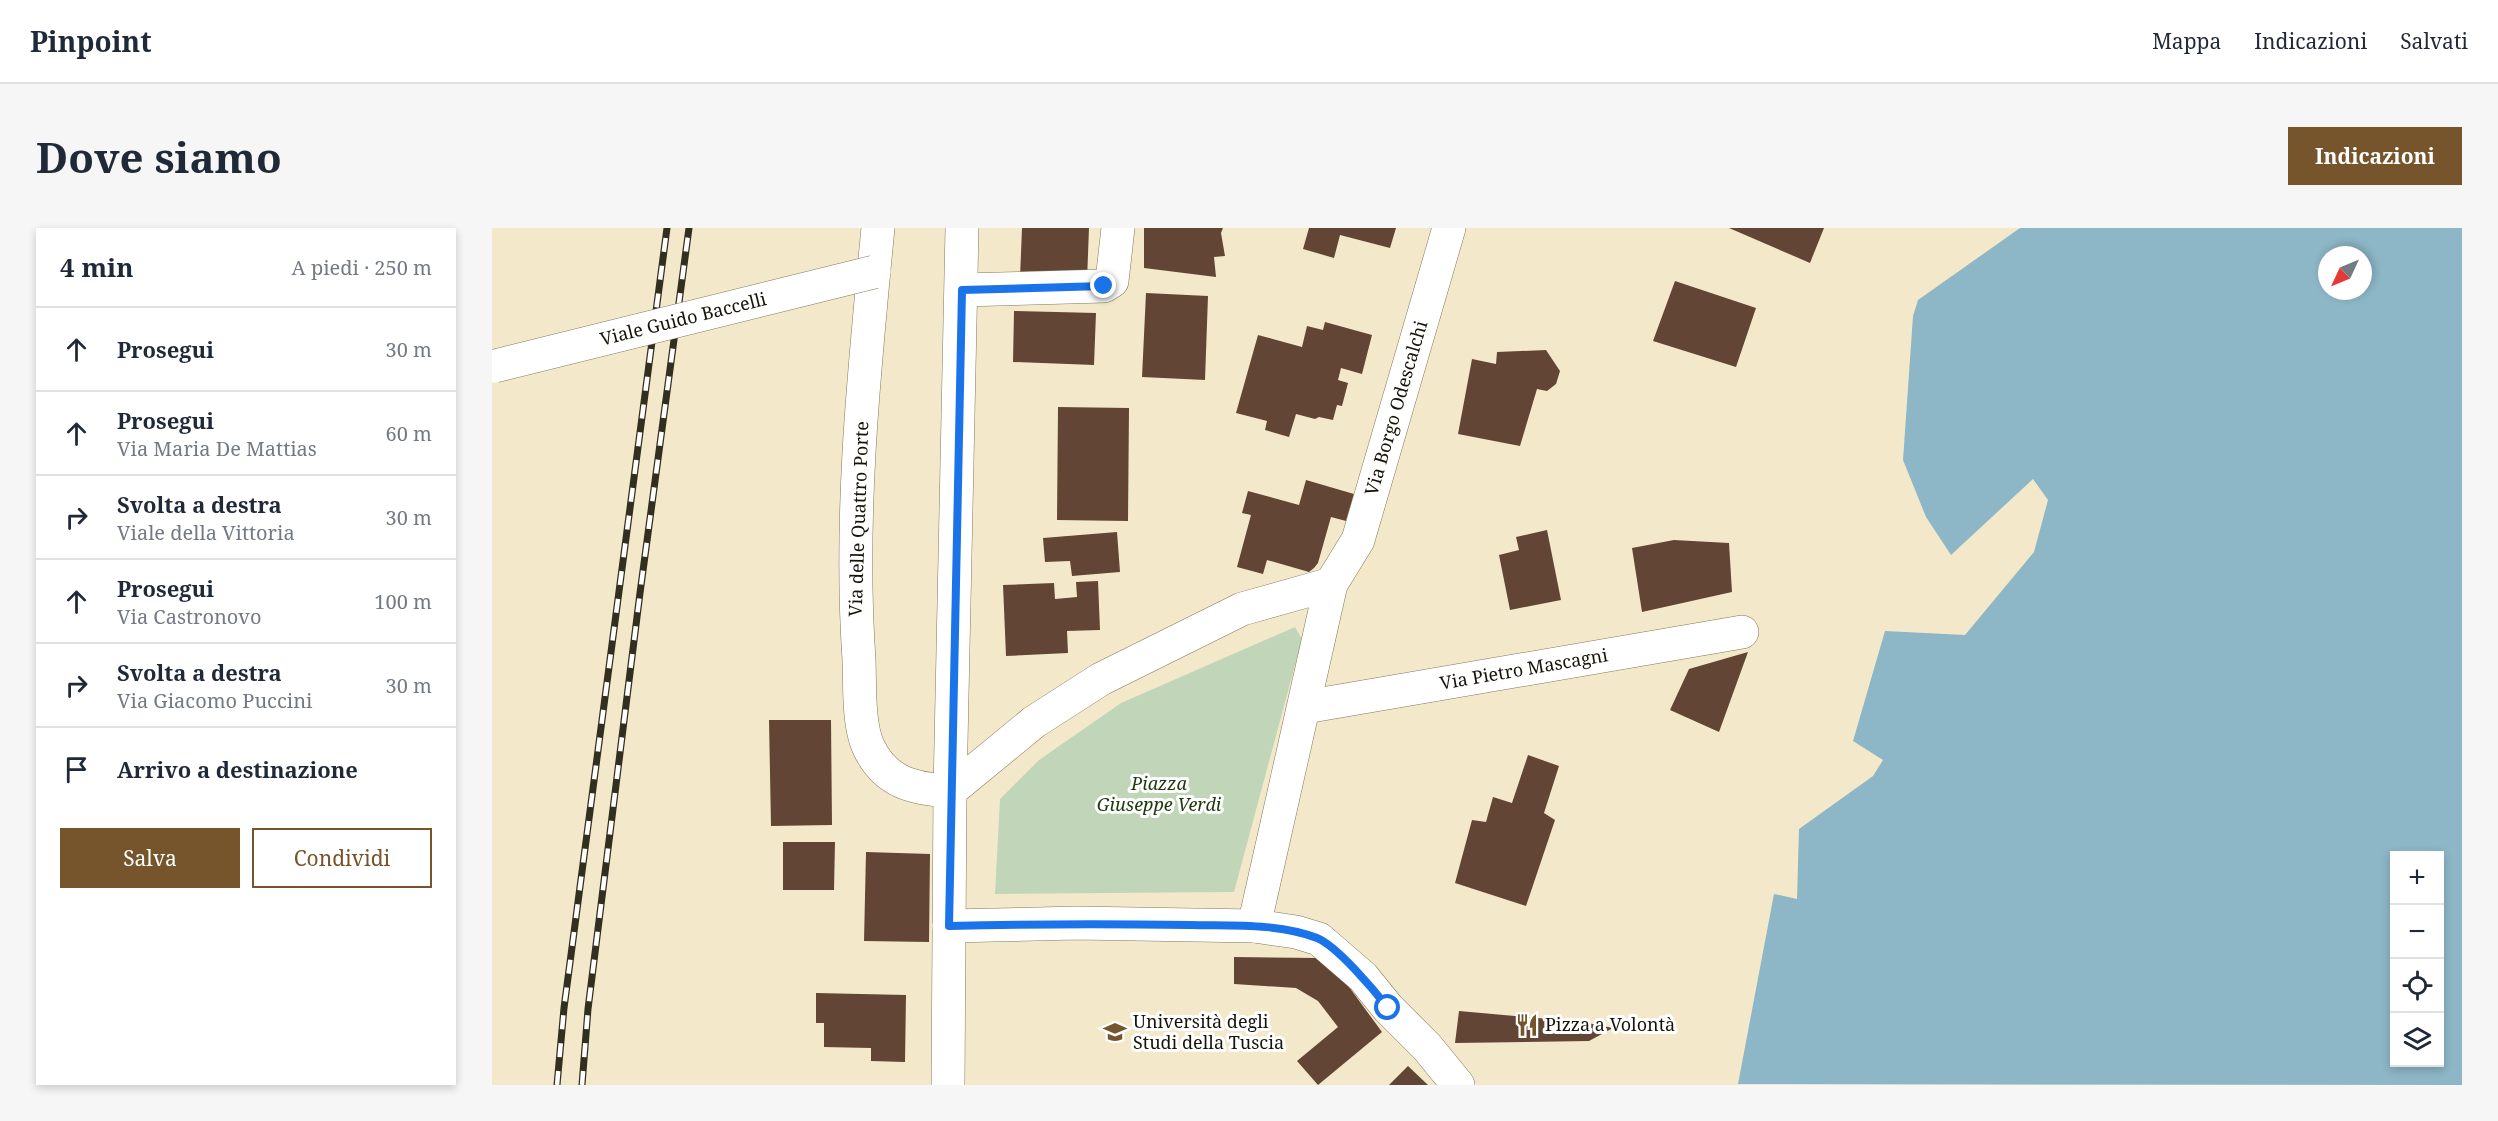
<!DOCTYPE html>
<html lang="it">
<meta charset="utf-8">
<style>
:root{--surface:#fff;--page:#f6f6f7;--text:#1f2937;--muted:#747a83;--line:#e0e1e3;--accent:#76552c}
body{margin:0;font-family:"Noto Serif",serif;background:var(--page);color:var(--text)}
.controls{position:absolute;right:18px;bottom:18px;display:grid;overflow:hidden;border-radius:0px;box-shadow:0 3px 9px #0003}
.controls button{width:54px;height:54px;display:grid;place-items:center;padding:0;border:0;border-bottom:2px solid var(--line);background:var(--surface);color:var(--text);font:30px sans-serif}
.compass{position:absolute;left:1826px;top:18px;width:54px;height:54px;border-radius:50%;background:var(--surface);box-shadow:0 3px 9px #0003;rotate:226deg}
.stop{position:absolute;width:18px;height:18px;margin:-14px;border:4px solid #1a73e8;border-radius:50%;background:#fff}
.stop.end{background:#1a73e8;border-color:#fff;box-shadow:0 2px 6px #0008}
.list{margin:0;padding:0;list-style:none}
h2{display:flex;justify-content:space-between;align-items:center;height:78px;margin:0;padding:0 24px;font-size:26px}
h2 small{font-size:20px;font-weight:400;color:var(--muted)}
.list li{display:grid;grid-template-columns:39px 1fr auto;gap:18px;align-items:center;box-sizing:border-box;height:84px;padding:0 24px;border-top:2px solid var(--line)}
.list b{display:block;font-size:22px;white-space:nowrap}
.list p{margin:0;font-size:20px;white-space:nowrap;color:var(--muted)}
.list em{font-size:20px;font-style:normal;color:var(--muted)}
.actions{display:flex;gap:12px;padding:18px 24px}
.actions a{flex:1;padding:14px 0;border:2px solid var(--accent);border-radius:0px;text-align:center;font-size:21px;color:var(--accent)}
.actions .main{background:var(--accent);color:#fff}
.icon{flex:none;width:33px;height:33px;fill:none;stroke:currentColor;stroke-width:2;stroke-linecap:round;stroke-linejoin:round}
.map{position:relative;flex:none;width:1970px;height:857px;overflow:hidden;border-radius:0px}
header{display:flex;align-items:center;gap:36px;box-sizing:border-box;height:84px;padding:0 30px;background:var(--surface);border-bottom:2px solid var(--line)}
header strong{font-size:28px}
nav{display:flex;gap:33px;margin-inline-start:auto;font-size:21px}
.intro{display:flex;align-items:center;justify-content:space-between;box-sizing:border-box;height:144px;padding:0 36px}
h1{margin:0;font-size:42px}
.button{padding:15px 27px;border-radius:0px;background:var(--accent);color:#fff;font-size:21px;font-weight:700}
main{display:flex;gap:36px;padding:0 36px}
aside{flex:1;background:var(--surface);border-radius:0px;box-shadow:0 3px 9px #0003}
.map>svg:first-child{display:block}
.green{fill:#c1d6b8}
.water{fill:#8db6c6;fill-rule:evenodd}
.building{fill:#634535}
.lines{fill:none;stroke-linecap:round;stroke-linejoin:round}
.minor-casing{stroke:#81785c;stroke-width:34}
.major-casing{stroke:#81785c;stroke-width:34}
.minor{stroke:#fff;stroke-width:33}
.major{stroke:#fff;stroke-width:33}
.rail-casing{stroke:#322e20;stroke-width:7}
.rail{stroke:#fff;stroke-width:4.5;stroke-dasharray:14;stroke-linecap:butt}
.major-bridge-casing{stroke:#81785c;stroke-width:34;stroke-linecap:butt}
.major-bridge{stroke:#fff;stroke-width:33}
.route{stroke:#1a73e8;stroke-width:8}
.labels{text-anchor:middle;stroke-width:6;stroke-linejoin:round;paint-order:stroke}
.street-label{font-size:18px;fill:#161308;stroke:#fff}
.park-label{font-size:18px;font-style:italic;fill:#1c390c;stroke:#fff}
.poi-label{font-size:18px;fill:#161308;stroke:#fff;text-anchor:start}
</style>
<header>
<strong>Pinpoint</strong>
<nav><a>Mappa</a><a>Indicazioni</a><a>Salvati</a></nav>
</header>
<div class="intro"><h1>Dove siamo</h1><a class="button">Indicazioni</a></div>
<main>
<aside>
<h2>4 min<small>A piedi · 250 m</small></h2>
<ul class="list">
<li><svg class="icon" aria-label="ahead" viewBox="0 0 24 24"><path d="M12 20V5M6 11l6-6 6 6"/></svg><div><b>Prosegui</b></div><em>30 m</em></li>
<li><svg class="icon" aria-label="ahead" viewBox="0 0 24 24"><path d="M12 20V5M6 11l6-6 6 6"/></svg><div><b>Prosegui</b><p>Via Maria De Mattias</p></div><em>60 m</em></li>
<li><svg class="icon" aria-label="right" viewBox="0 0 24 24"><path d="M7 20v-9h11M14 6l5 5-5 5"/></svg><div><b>Svolta a destra</b><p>Viale della Vittoria</p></div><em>30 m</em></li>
<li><svg class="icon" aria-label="ahead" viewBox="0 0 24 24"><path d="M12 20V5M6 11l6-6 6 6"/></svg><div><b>Prosegui</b><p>Via Castronovo</p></div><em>100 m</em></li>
<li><svg class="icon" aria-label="right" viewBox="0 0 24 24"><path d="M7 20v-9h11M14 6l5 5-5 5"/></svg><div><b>Svolta a destra</b><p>Via Giacomo Puccini</p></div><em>30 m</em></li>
<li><svg class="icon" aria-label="arrive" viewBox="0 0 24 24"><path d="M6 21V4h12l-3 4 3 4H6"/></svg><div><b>Arrivo a destinazione</b></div></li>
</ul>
<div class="actions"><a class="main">Salva</a><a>Condividi</a></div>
</aside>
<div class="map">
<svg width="1970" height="857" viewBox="0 0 1970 857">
<rect width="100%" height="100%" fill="#f3e9ca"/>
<path class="green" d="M803,399L810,411L742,664L503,666L508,571L547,532L629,475Z"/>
<path class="water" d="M1528,0H1970V857L1246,856L1282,666L1305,671L1307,601L1381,548L1391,532L1361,513L1393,403L1473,407L1542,324L1556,272L1541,251L1459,327L1434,289L1411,232L1421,88L1426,72ZM1835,27H1871V63H1835ZM1902,628H1948V834H1902Z"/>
<path class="building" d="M530,0H597L595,53L528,50Z
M652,0H731L729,5L733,28L722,29L724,49L652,40Z
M817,0H904L898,20L848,7L842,30L811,21Z
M1237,0H1332L1318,35Z
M1183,53L1264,80L1244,139L1161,113Z
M654,65L716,68L713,152L650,149Z
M522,83L604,85L602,137L521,134Z
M833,94L880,107L870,146L849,140L846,152L856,155L850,178L845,177L841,192L827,189L823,191L804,186L797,209L773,202L775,193L744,185L766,107L810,119L815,98L831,102Z
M1054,122L1068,143L1064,156L1055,163L1045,161L1028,218L966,206L980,131L1004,136L1005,124Z
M566,179L637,180L636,293L565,292Z
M814,252L862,266L854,293L839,289L826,335L822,340L817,344L775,332L771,346L745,339L759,287L750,285L756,263L807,277Z
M1055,302L1069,372L1018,382L1007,327L1027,322L1024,309Z
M625,304L628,344L580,348L578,333L553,334L551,310Z
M1182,312L1237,315L1240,364L1150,384L1140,320Z
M606,353L608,402L575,403L576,425L514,428L511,357L562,355L563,371L585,369L584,354Z
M1256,424L1227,504L1178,482L1197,441Z
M277,492H339L340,597L279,598Z
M1036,527L1067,538L1052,585L1063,592L1034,678L963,655L980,592L994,594L1001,569L1020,575Z
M291,614H343L342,662H291Z
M374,624L438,626L437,714L372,713Z
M742,729L825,730L849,748L890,804L826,857L805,833L846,799L826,773L804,760L742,756Z
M324,765L414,767L413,834L379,833V820L332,819V795H324Z
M967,783L1090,794L1121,800L1097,813L963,815Z
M916,838L936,857H897Z"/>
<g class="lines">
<g class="minor-casing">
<g id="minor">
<path d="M470,62L612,58L620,53L626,0"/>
<path id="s1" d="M839,356L866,312L957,0"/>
<path id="s2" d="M813,479L1250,404"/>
<path d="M458,563L542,494L609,451L750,381L839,356L762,698"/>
<path d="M457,698L585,695L762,698L804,704L827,711L871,749L896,780L935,819L966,857"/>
</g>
</g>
<g class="major-casing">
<path id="major" d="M386,0C372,144 357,288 367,432C368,457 366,495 376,518C393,555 422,561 458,563
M456,857L458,563L470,0"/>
</g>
<use href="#minor" class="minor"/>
<use href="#major" class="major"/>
<g class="rail-casing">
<path id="rail" d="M65,857L72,780L175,0
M90,857L96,781L148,365L197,0"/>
</g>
<use href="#rail" class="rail"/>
<g class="major-bridge-casing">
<g id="major-bridge">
<path id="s3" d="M3,138L382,44"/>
</g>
</g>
<use href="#major-bridge" class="major-bridge"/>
</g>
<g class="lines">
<path class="route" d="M612,58L470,62L457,698C537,696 618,696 698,697C739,698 786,695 825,710C845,718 882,762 896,780"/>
</g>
<defs>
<g id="restaurant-bare" transform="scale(1.8)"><path d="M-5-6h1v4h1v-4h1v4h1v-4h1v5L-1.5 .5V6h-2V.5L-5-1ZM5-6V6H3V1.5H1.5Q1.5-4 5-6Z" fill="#76552c" stroke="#fff" stroke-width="2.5" paint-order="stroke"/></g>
<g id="university-bare" transform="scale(1.8)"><path d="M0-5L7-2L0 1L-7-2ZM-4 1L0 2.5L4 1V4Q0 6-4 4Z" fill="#76552c" stroke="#fff" stroke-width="2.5" paint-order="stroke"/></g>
</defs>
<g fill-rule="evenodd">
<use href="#restaurant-bare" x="1035" y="797"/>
<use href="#university-bare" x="623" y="804"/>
</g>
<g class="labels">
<g class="street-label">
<text dy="6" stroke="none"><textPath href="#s3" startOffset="194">Viale Guido Baccelli</textPath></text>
<text dy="6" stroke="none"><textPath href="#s1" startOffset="189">Via Borgo Odescalchi</textPath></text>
<text transform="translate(367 291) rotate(-88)" y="6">Via delle Quattro Porte</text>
<text dy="6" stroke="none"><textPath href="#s2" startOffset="222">Via Pietro Mascagni</textPath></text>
</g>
<g class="park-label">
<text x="667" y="562">Piazza<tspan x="667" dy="21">Giuseppe Verdi</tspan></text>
</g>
<g class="poi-label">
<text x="641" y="800">Università degli<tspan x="641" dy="21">Studi della Tuscia</tspan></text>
<text x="1053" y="803">Pizza a Volontà</text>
</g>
</g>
</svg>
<div class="controls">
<button>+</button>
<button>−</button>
<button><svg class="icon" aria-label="locate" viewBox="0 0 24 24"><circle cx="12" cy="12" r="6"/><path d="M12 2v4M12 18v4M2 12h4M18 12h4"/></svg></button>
<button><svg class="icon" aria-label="layers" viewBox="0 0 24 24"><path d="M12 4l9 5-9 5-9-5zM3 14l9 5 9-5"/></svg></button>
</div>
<svg class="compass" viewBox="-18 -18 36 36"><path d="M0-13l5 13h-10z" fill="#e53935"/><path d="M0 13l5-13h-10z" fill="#747a83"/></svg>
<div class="stop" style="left:896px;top:780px"></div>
<div class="stop end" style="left:612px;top:58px"></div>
</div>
</main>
